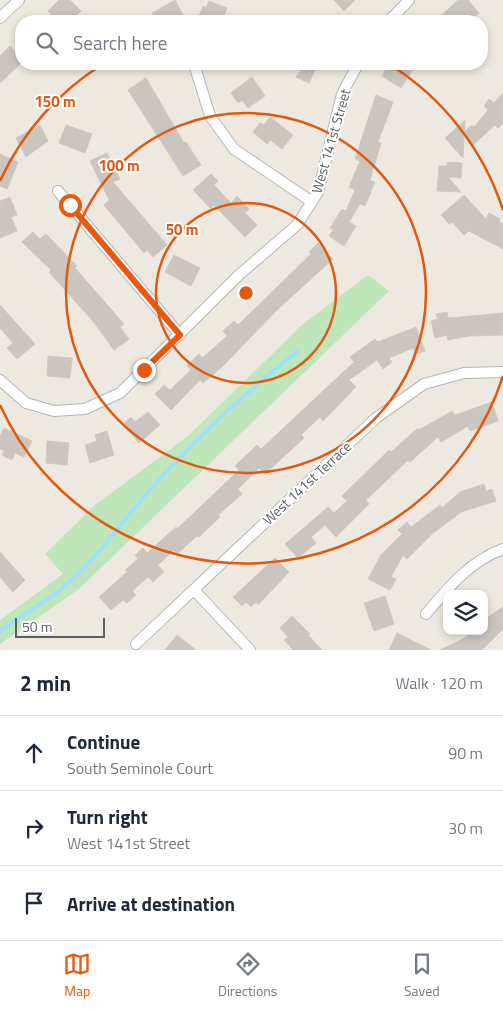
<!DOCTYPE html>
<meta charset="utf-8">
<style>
:root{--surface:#fff;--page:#f2f2f3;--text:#1f2937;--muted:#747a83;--line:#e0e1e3;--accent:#ea580c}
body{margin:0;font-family:"Titillium Web",sans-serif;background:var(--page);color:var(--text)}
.controls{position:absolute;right:15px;bottom:15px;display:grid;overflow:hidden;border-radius:10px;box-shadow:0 2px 8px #0003}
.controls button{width:45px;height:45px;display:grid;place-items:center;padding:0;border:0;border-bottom:1px solid var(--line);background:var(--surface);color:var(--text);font:25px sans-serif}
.scale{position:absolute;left:15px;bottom:12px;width:90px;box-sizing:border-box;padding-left:5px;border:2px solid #595e62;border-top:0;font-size:14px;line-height:18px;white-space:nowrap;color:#595e62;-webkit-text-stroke:4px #fff;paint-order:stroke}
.stop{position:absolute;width:15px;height:15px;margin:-11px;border:4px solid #ea580c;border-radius:50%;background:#fff}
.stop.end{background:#ea580c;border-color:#fff;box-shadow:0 1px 5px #0008}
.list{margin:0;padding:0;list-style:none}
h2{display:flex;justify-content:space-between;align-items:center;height:65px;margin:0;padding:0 20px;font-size:21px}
h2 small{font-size:16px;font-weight:400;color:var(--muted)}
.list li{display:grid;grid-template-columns:32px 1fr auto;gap:15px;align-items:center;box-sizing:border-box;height:75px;padding:0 20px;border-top:1px solid var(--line)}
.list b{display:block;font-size:19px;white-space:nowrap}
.list p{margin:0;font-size:16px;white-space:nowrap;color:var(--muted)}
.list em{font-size:16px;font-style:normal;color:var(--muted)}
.icon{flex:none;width:28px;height:28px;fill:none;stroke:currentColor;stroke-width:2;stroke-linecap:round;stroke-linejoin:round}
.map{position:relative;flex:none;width:503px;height:650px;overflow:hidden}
.search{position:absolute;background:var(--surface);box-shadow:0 2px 8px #0003;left:15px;right:15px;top:15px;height:55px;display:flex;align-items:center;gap:12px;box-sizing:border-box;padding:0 18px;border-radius:20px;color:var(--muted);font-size:19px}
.sheet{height:290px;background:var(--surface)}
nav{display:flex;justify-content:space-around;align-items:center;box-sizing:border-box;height:70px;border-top:1px solid var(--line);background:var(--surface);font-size:14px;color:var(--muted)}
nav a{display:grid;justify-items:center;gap:2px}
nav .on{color:var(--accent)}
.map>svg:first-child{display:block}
.green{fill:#bfe6ba}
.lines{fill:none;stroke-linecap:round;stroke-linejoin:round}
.stream{stroke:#9ddfff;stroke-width:4}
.building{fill:#cac5bf;stroke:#d2c9be}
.street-casing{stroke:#b3b7bc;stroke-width:12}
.street{stroke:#fff;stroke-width:10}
.route{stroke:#ea580c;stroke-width:6}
.ring{fill:none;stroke:#e15910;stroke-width:2.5}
.labels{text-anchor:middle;stroke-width:4;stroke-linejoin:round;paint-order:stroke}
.street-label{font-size:14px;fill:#595e62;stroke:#fff}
.centre{fill:#e15910;stroke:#fff;stroke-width:2.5}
.ring-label{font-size:15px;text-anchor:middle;font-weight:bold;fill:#e15910;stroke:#fff;stroke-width:4;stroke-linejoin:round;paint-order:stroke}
</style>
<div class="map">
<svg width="503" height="650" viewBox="0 0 503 650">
<rect width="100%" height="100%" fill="#ede9e0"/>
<path class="green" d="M368,275L389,291L79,589L0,644V620L63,574L45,554L95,505L188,436L303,324Z"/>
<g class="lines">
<path class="stream" d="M0,631C20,617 41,605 60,590C92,565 115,531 141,500C189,445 241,396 298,351"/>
</g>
<path class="building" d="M59,0H70L81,11L71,21H57L48,11Z
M175,0L184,17L176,21H157L152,13Z
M334,0H355L344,11Z
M458,0H468L479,13L470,21H435Z
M209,1L227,8L222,21H197L203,6L206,8Z
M10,46L21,59V63L0,83V56Z
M295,64H318L309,83L296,77L301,70Z
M389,64H408L414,68L401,88L382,76Z
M252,77L265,96L248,108L242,100L238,103L231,93Z
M146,78L184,143L186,142L201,165L183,176L128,90Z
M503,93V123L498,128L495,125L473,145L464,135L463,158L445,138L465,120L464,132L472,125L474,127L488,110L484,106L489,99L494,103Z
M376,95L393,102L378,142L381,143L370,180L375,182L365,206L360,204L349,222L356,226L344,246L329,236L333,230L330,228L342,209L346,211L355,190L349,187L360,161L355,159Z
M270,117L293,135L282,149L270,140L267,144L253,132L260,123L264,125Z
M40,125L48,141L26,157L16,138Z
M66,125L92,134L85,153L59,143Z
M107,153L120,179L113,182L167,245L153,257L147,250L144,253L104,205L109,200L90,161Z
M0,154L18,162L7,189L0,186Z
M447,162L462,163L461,178L448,177L461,192L437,191L439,166H447Z
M211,174L218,181L214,185L231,203L237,196L249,209L245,213L257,225L245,237L214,205L211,209L193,190Z
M464,195L486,219L489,213L500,219L499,222L503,224V249L469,231L464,235L452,222L449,224L441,215Z
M10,197L17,215L11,217L17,231L0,238V201Z
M33,232L40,239L46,234L77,266L75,268L124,324L120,327L129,339L114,350L92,320L49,272L51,270L22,242Z
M318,243L333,259L277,310L223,366L203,383L200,380L171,410L155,394L164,385L170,390L191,370L187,365L199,354L202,358L217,345L227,336L223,331L234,321L238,325L311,254L309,252Z
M174,255L200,268L191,286L165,272Z
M0,305L35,344L17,359L7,348L13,343L0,328Z
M447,312L448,318L503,313V335L474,336V335L448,340L447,335L435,338L431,321L438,319L436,314Z
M416,327L425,351L415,354L413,348L389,358L392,362L383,369L377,360L349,380L356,387L323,421L320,417L301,435L304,438L265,474L259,468L238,489L242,494L218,515L220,517L199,537L197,536L177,554L174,550L158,565L164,572L153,582L148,577L132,591L136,595L127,603L123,600L111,610L99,597L127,572L125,570L138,559L135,555L143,548L147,553L176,527L177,529L239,470L235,466L257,445L261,449L354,362L350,357L375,339L378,342Z
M48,356L72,358L70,378L47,376Z
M492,402L498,421L470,431L468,426L441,442L438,437L410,462L408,460L366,500L369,504L336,537L325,525L311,537L316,543L298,558L285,544L328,507L334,513L347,501L342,496L389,450L391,452L418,428L419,430L452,411L455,415Z
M148,412L160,425L139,443L123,424L131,417L135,422Z
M4,428L32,441L24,457L15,453L12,460L2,455L4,451L0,449V436Z
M107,431L114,455L90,463L85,445L97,441L95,435Z
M47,441L69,443L67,465L46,463Z
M484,484L486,491L492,489L496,501L461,512L432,534L407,559L403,555L391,577L396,579L390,590L368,579L381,555L402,534L398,530L407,522L411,527L440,505L442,508L460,492Z
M0,552L25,580L13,592L0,577Z
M275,558L289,572L258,605L256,602L251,607L246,602L242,606L233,597Z
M385,596L394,624L374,631L364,603Z
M503,607V629L482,650H440L465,638L471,631H484V620Z
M292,616L310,634L308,635L322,650H293L284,640L288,637L280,628Z
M397,633L431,650H389Z
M177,635L196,650H165Z"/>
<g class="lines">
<g class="street-casing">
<path id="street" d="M0,18L19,0
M389,21L409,0
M194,64L210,116L234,149L312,202
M58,191L180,335
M0,380L26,403L54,411L85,409L120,393L240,274L297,225L318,192L342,94L358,64
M194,590L250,650
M426,614C448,588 470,561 503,549
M136,644L376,418L424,384L464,373L503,372"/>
</g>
<use href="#street" class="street"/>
</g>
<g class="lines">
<path class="route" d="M70,205L180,335L144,370"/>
</g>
<g class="ring">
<circle cx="246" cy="293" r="90"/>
<circle cx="246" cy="293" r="180"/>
<path d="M503 376A270 270 0 0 1 0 405M0 181A270 270 0 0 1 103 64M389 64A270 270 0 0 1 503 210"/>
</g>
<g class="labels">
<g class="street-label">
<text transform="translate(331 141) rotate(-74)" y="5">West 141st Street</text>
<text transform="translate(307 483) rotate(-43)" y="5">West 141st Terrace</text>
</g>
</g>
<circle cx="246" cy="293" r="8" class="centre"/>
<g class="ring-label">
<text x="55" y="107">150 m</text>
<text x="119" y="171">100 m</text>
<text x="182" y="235">50 m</text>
</g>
</svg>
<div class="controls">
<button><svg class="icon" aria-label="layers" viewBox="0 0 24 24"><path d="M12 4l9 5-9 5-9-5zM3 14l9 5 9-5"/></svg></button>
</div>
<div class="scale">50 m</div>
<div class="stop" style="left:70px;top:205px"></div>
<div class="stop end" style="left:144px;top:370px"></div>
<div class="search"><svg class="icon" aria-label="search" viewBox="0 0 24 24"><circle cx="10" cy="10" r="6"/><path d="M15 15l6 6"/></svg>Search here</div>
</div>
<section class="sheet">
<h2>2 min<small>Walk · 120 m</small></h2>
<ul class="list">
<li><svg class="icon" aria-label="ahead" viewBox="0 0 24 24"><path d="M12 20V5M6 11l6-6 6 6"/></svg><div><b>Continue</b><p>South Seminole Court</p></div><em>90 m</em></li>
<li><svg class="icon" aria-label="right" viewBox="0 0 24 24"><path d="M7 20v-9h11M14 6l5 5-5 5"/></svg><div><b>Turn right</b><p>West 141st Street</p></div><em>30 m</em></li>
<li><svg class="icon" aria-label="arrive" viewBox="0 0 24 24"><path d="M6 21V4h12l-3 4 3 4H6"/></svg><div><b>Arrive at destination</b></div></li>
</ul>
</section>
<nav>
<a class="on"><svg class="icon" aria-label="map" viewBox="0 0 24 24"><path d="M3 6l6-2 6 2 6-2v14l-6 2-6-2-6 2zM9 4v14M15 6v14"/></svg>Map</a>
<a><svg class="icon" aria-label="directions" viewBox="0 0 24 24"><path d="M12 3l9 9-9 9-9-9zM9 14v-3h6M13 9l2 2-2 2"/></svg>Directions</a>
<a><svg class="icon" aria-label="saved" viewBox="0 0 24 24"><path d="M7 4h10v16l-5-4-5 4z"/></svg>Saved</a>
</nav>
